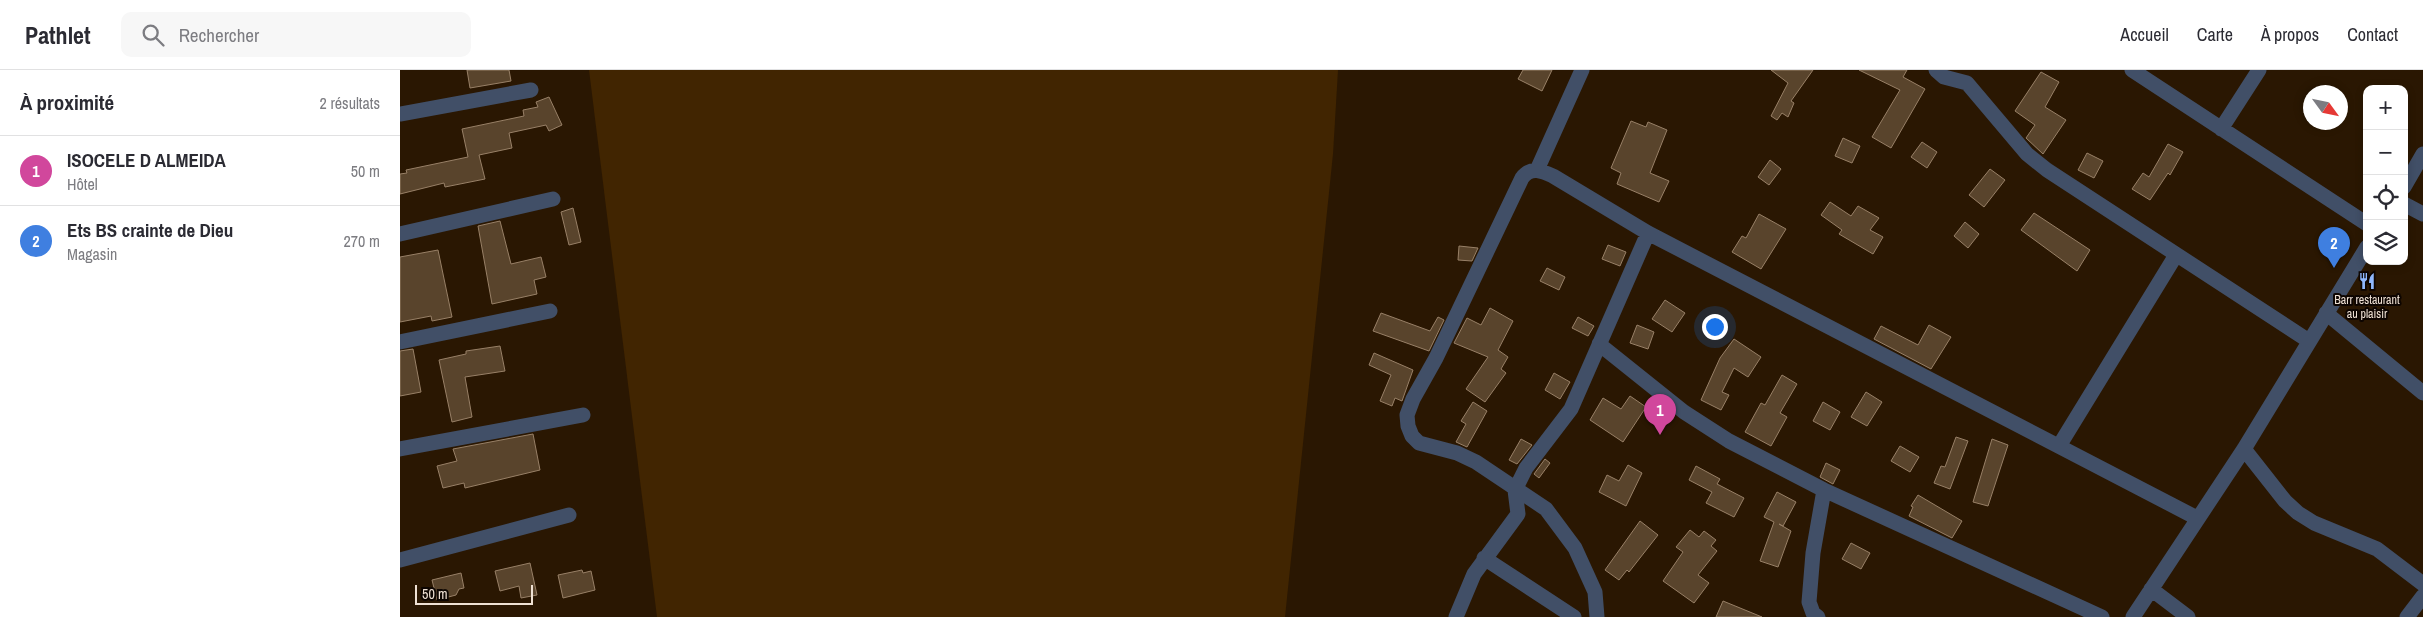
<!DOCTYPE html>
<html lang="fr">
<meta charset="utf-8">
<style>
:root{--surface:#fff;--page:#f7f7f7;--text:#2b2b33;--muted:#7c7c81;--line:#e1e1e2;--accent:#586a8e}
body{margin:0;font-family:"Archivo Narrow",sans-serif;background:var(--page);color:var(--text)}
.controls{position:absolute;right:15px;top:15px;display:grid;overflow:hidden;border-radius:10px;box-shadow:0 2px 8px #0003}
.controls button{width:45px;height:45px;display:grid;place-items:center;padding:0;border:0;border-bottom:1px solid var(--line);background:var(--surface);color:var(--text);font:25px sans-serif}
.compass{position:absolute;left:1903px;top:15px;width:45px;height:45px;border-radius:50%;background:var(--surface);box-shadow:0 2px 8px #0003;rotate:123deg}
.scale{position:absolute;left:15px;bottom:12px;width:118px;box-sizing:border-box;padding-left:5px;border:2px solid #efe1d4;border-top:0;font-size:14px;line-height:18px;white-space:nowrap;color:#efe1d4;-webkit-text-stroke:4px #0d0501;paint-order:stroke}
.you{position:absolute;left:1314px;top:256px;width:18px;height:18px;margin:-12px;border:4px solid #fff;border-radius:50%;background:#1a73e8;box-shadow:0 0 0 8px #1a73e833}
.badge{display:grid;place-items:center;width:32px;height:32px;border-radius:50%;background:var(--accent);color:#fff;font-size:16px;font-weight:700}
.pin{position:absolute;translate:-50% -41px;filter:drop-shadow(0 1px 2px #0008)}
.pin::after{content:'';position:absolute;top:26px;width:18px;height:15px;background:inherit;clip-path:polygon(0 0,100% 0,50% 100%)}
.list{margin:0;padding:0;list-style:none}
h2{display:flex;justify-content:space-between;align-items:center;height:65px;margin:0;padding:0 20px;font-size:21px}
h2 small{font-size:16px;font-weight:400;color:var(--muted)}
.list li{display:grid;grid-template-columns:32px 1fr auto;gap:15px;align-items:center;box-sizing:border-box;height:70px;padding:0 20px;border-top:1px solid var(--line)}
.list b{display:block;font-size:19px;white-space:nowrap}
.list p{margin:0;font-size:16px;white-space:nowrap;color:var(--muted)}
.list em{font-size:16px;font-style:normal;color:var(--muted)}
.icon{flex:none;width:28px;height:28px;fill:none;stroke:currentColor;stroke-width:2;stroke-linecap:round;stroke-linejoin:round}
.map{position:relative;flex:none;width:2023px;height:547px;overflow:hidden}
header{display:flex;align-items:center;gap:30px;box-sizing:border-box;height:70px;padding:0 25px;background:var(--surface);border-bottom:1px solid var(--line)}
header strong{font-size:24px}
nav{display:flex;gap:28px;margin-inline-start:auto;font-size:18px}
.search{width:350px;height:45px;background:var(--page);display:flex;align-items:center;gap:12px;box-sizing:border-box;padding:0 18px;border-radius:10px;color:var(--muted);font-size:19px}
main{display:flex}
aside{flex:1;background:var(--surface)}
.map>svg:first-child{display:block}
.green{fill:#412501}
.building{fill:#59442c;stroke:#988067}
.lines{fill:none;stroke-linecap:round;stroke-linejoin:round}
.minor{stroke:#414f67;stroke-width:15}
.labels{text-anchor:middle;stroke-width:4;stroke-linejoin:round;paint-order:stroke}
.poi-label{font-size:12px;fill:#efe1d4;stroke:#0d0501}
</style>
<header>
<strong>Pathlet</strong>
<div class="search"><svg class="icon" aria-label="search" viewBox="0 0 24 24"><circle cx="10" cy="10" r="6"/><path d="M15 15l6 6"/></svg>Rechercher</div>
<nav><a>Accueil</a><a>Carte</a><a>À propos</a><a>Contact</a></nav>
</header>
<main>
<aside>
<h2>À proximité<small>2 résultats</small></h2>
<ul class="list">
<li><span class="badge" style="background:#d1479c">1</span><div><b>ISOCELE D ALMEIDA</b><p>Hôtel</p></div><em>50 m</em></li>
<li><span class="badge" style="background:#3f7fe0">2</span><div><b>Ets BS crainte de Dieu</b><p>Magasin</p></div><em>270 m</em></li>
</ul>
</aside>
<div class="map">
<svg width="2023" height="547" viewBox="0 0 2023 547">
<rect width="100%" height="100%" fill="#2a1702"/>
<path class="green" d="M189,0H938L933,84L885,547H257Z"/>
<path class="building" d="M67,0H109L111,11L70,18Z
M1123,0H1152L1142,21L1118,9Z
M1371,0H1413L1391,31L1394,33L1388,47L1382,43L1377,50L1371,46L1388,13Z
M1459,0H1507L1503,7L1525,19L1491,78L1472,67L1500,20Z
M1641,2L1659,12L1645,37L1666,50L1643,84L1626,68L1635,55L1615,41Z
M149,27L162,55L149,61L146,55L109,63L112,78L79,85L85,109L45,117L44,113L0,124V104L7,103L6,100L68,87L62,59L124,46L123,40L138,37L136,32Z
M1231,51L1246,57L1248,52L1267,60L1250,103L1269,111L1259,132L1217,114L1221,103L1211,98Z
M1443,68L1460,76L1452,93L1435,86Z
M1522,72L1537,82L1527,98L1511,87Z
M1768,74L1783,82L1770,105L1768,103L1750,130L1732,119L1743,103L1749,107Z
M1687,83L1703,91L1694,108L1678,100Z
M1370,90L1381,99L1369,115L1358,107Z
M1590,99L1605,110L1584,137L1569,125Z
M1430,132L1451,146L1458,136L1479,148L1470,160L1483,167L1473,184L1439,164L1442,160L1421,145Z
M173,138L181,172L169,175L161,142Z
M1634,143L1690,180L1677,201L1621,160Z
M1359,144L1386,159L1361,199L1332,182L1342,166L1346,168Z
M100,151L111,194L141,187L146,207L134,210L137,224L92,234L78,156Z
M1565,152L1579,164L1568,178L1554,166Z
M1208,175L1226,182L1220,196L1202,189Z
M1059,176L1078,178L1072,191L1058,190Z
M38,180L52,247L32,251L31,246L0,252V187Z
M1147,198L1165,207L1159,220L1140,211Z
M1265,230L1285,243L1272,262L1252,249Z
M1090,238L1113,251L1098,280L1108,287L1101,299L1106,303L1085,332L1066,319L1088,287L1054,273L1067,248L1081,255Z
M981,243L1030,261L1038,247L1044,250L1029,281L973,261Z
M1178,247L1194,256L1188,266L1172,258Z
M1237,255L1254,262L1248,279L1230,273Z
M1529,255L1551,267L1531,299L1474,269L1481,256L1518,275Z
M1334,269L1361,287L1348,307L1334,298L1322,322L1329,325L1321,340L1301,330L1320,288Z
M100,276L105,301L65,307L72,347L52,352L39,290L66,284V281Z
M13,279L21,322L0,326V281Z
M974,283L1013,300L1002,331L995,328L992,336L980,331L991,305L969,295Z
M1154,303L1170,312L1160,329L1145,320Z
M1382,305L1397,314L1380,343L1387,347L1371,376L1345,362L1361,333L1365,335Z
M1466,322L1482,332L1467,356L1451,347Z
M1230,326L1246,337L1223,372L1190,350L1203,328L1221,339Z
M1073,332L1087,341L1067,377L1056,372L1066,354L1061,351Z
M1423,332L1440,342L1430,360L1413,351Z
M133,364L140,400L65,418L64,413L43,418L37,396L57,391L53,379Z
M1556,367L1568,371L1550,419L1534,413L1541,396L1545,397Z
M1121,369L1132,375L1117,394L1109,390Z
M1592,369L1608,375L1588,436L1573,432Z
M1500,376L1519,387L1510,402L1491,391Z
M1145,389L1150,393L1139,408L1134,404Z
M1426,393L1440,400L1433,414L1420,407Z
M1228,395L1242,403L1226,436L1199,422L1207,405L1219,411Z
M1296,396L1320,409L1317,414L1344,428L1334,447L1306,433L1312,422L1289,410Z
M1377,422L1396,432L1383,456L1379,454L1391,461L1378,497L1360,491L1374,452L1364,447Z
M1518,425L1562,451L1552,468L1509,446L1513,437L1511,436Z
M1240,451L1258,465L1229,502L1227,500L1219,510L1205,500Z
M1290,460L1299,467L1304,461L1316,470L1311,476L1317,481L1298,505L1309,513L1294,533L1263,511L1283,482L1276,477Z
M1451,473L1470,483L1461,499L1442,489Z
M130,493L137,525L121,528L119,516L100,521L95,501Z
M182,500L183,503L191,501L195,520L163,528L158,505Z
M61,503L64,518L59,519L56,525L37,530L32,510Z
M1323,531L1362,547H1316Z"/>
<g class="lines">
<path class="minor" d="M1536,0L1544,7L1567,13L1627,84L1647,100L1909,271
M1732,0L1967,154
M0,44L131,20
M1821,59L1859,0
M1137,100L1182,0
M2004,117L2023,84
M2004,134L2023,144
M0,164L153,129
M1926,243L2023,323
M0,272L150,241
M1199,274L1284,342L1329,371L1424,420L1702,547
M1659,376L1776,185
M0,379L183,345
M1844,379L1885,431L1898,443L1914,453L1977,479L2023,514
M1084,488L1174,547
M0,490L169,445
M1751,519L1788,547
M1056,547L1074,504L1118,444L1115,420L1126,398L1171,339L1248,163
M1197,547L1195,522L1175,478L1146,439L1076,392L1057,383L1019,373L1012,366L1008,356L1007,345L1013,329L1036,288L1122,108C1131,96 1142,101 1153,106L1248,163L1797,448
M1418,547L1413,543L1409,532L1413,483L1424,420
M1733,547L1844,379L1967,177
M2007,547L2023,526"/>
</g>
<defs>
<g id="restaurant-bare" transform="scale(1.35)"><path d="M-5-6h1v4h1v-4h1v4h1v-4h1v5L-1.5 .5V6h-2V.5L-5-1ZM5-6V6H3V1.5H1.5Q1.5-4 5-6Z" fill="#90b8fd" stroke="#0d0501" stroke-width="2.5" paint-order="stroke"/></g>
</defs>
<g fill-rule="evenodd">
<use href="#restaurant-bare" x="1967" y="211"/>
</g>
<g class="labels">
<g class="poi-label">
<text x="1967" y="234">Barr restaurant<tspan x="1967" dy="14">au plaisir</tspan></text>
</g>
</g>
</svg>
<div class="controls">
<button>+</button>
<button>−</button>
<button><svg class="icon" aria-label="locate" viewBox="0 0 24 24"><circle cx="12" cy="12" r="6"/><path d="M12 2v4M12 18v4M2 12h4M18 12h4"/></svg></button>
<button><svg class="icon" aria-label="layers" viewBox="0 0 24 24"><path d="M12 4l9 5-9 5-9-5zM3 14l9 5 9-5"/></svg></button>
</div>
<svg class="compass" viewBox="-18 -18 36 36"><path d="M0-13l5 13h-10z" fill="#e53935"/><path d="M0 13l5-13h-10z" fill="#7c7c81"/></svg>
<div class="scale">50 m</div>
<div class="you"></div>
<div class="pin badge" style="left:1260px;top:365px;background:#d1479c">1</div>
<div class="pin badge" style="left:1934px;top:198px;background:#3f7fe0">2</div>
</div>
</main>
